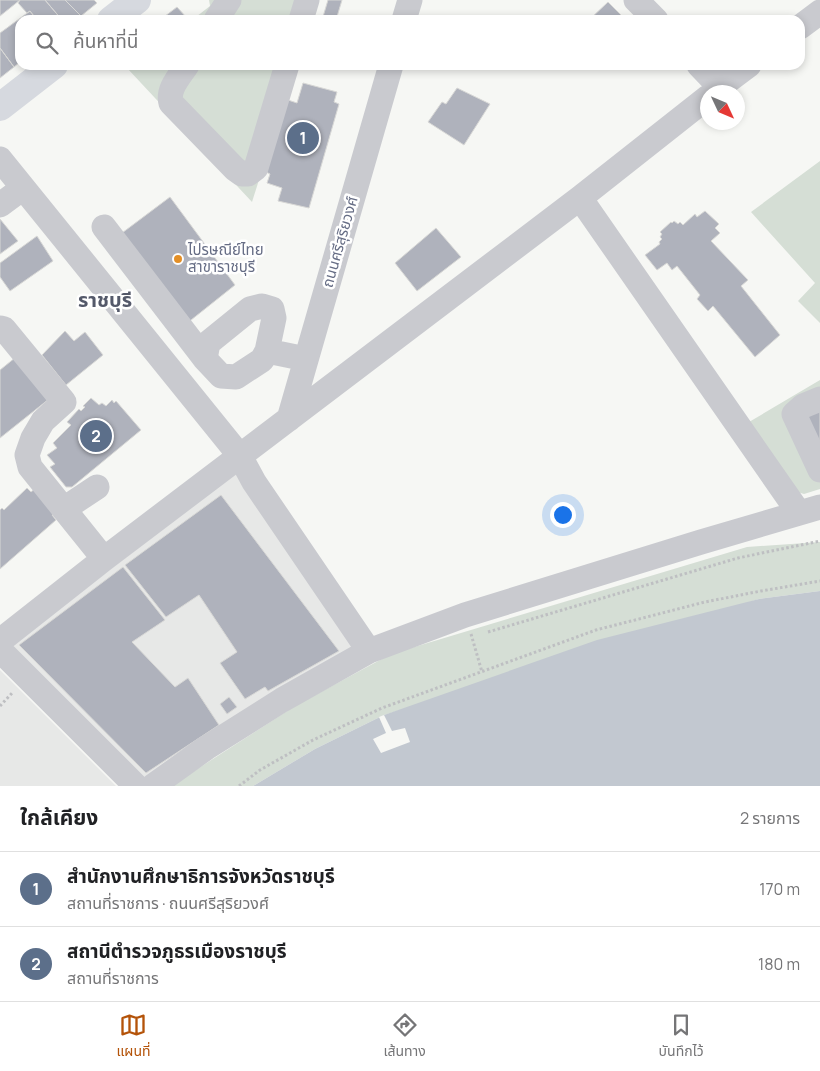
<!DOCTYPE html>
<html lang="th">
<meta charset="utf-8">
<style>
:root{--surface:#fff;--page:#f2f2f2;--text:#202124;--muted:#757577;--line:#e0e0e0;--accent:#b45309}
body{margin:0;font-family:Manrope,"Noto Sans Thai",sans-serif;background:var(--page);color:var(--text)}
.compass{position:absolute;left:700px;top:85px;width:45px;height:45px;border-radius:50%;background:var(--surface);box-shadow:0 2px 8px #0003;rotate:134deg}
.you{position:absolute;left:562px;top:514px;width:18px;height:18px;margin:-12px;border:4px solid #fff;border-radius:50%;background:#1a73e8;box-shadow:0 0 0 8px #1a73e833}
.badge{display:grid;place-items:center;width:32px;height:32px;border-radius:50%;background:var(--accent);color:#fff;font-size:16px;font-weight:700}
.pin{position:absolute;translate:-50% -50%;border:2px solid #fff;box-shadow:0 1px 5px #0006}
.list{margin:0;padding:0;list-style:none}
h2{display:flex;justify-content:space-between;align-items:center;height:65px;margin:0;padding:0 20px;font-size:21px}
h2 small{font-size:16px;font-weight:400;color:var(--muted)}
.list li{display:grid;grid-template-columns:32px 1fr auto;gap:15px;align-items:center;box-sizing:border-box;height:75px;padding:0 20px;border-top:1px solid var(--line)}
.list b{display:block;font-size:19px;white-space:nowrap}
.list p{margin:0;font-size:16px;white-space:nowrap;color:var(--muted)}
.list em{font-size:16px;font-style:normal;color:var(--muted)}
.icon{flex:none;width:28px;height:28px;fill:none;stroke:currentColor;stroke-width:2;stroke-linecap:round;stroke-linejoin:round}
.map{position:relative;flex:none;width:820px;height:786px;overflow:hidden}
.search{position:absolute;background:var(--surface);box-shadow:0 2px 8px #0003;left:15px;right:15px;top:15px;height:55px;display:flex;align-items:center;gap:12px;box-sizing:border-box;padding:0 18px;border-radius:15px;color:var(--muted);font-size:19px}
.sheet{height:215px;background:var(--surface)}
nav{display:flex;justify-content:space-around;align-items:center;box-sizing:border-box;height:70px;border-top:1px solid var(--line);background:var(--surface);font-size:14px;color:var(--muted)}
nav a{display:grid;justify-items:center;gap:2px}
nav .on{color:var(--accent)}
.map>svg:first-child{display:block}
.built{fill:#e7e8e7}
.green{fill:#d5ded5}
.water{fill:#c2c8d0}
.pier{fill:#f6f7f4}
.building{fill:#afb2bc;stroke:#d8d8d6}
.lines{fill:none;stroke-linecap:round;stroke-linejoin:round}
.path{stroke:#bebfc2;stroke-width:3;stroke-dasharray:2.5 2.5;stroke-linecap:butt}
.minor{stroke:#c9cacf;stroke-width:25}
.major{stroke:#d6d9df;stroke-width:28}
.poi-dot{fill:#e38f27;stroke:#fff;stroke-width:2}
.labels{text-anchor:middle;stroke-width:5;stroke-linejoin:round;paint-order:stroke}
.street-label{font-size:15px;fill:#666d85;stroke:#fff}
.poi-label{font-size:15px;fill:#666d85;stroke:#fff;text-anchor:start}
.district-label{font-size:20px;font-weight:bold;fill:#54596a;stroke:#fff}
</style>
<div class="map">
<svg width="820" height="786" viewBox="0 0 820 786">
<rect width="100%" height="100%" fill="#f6f7f4"/>
<path class="built" d="M240,470L359,647L142,783L8,648Z
M0,670L116,786H0Z"/>
<path class="green" d="M209,0H315L309,20H192L210,6Z
M131,65H295L252,202L127,68Z
M820,161V323L798,301L815,283L751,212Z
M820,380V489L804,494L794,491L749,422Z
M820,542V591L759,599L384,715L315,749L253,786H171L295,706L391,654L747,547Z"/>
<path class="water" d="M820,591V786H253L315,749L384,715L597,640L759,599Z"/>
<path class="pier" d="M384,715L392,731L405,728L410,742L381,753L373,739L386,733L379,717Z"/>
<path class="building" d="M0,0H20L0,16Z
M20,0H45L62,20H37L30,11L27,13L18,3Z
M45,0H65L81,16L77,20H62Z
M65,0H94L97,3L81,16Z
M328,0H342L336,20H322Z
M608,2L626,20H589Z
M177,7L186,17L182,20H160Z
M30,11L37,20H20V62L14,67L0,48V33Z
M0,48L14,67L0,78Z
M303,83L337,92L334,102L339,104L309,208L278,201L282,188L267,183L270,174L266,172L288,100L297,103Z
M457,88L490,104L464,145L428,122L442,102L446,104Z
M170,197L235,285L186,324L122,233Z
M705,211L719,224L715,228L720,233L711,241L748,280L741,286L780,335L755,357L713,306L708,311L697,299L700,295L677,266L672,270L667,263L657,270L645,255L660,244L659,242L662,239L660,237L662,234L660,232L671,222L672,223L674,221L678,224L680,222L683,225L695,214L697,217Z
M0,219L18,241L0,254Z
M436,228L461,257L417,291L395,263Z
M37,236L53,261L10,291L0,277V263Z
M65,331L74,341L85,332L103,355L66,385L42,355Z
M16,357L49,399L0,438V370Z
M91,398L99,405L102,403L106,406L112,400L114,403L116,401L141,430L72,487H66L50,467L55,464L47,455L57,448L53,443L71,425L67,422L79,409L81,411L85,407L83,406Z
M820,409V446L806,415Z
M37,487L56,511L52,515L56,520L0,569V510L2,508L4,510L27,488L31,492Z
M221,495L339,651L268,691L265,687L245,699L220,663L237,652L199,595L166,617L125,565Z
M123,567L165,620L132,642L175,687L188,678L219,725L146,773L19,645Z
M229,697L237,707L227,714L220,704Z"/>
<g class="lines">
<path class="path" d="M488,632L738,558L820,541
M471,634L482,672
M0,706L13,692
M239,786L260,770L313,740L382,708L596,630L705,602L761,591L820,581"/>
<path class="minor" d="M636,0L656,20
M216,20L229,0
M301,20L307,0
M404,20L410,0
M800,27L820,12
M187,65C180,76 167,89 171,103L235,169L242,174H248L256,168L287,65
M699,65L720,87
M713,92L749,65
M0,159L240,456L254,482L369,651
M580,198L799,513
M0,205L23,188
M104,227L205,359
M0,328L4,329L64,402L43,421L33,438L27,455L30,467L104,559
M267,351L274,318L272,309L262,306L250,309L208,343L205,359L221,376L236,377L262,360L267,351L306,359
M820,399L803,406L794,414L820,470
M289,419L391,65
M64,509L97,487
M0,641L104,559L580,198L708,97
M0,650L136,786
M153,786L206,748L282,700L369,651L465,615L701,542L820,507"/>
<path class="major" d="M111,20L137,0
M0,107L54,65"/>
</g>
<circle class="poi-dot" cx="178" cy="259" r="5"/>
<g class="labels">
<g class="street-label">
<text transform="translate(340 242) rotate(-74)" y="5">ถนนศรีสุริยวงศ์</text>
</g>
<g class="poi-label">
<text x="188" y="255">ไปรษณีย์ไทย<tspan x="188" dy="17">สาขาราชบุรี</tspan></text>
</g>
<g class="district-label">
<text x="105" y="307">ราชบุรี</text>
</g>
</g>
</svg>
<svg class="compass" viewBox="-18 -18 36 36"><path d="M0-13l5 13h-10z" fill="#e53935"/><path d="M0 13l5-13h-10z" fill="#757577"/></svg>
<div class="you"></div>
<div class="pin badge" style="left:303px;top:138px;background:#5c6f8a">1</div>
<div class="pin badge" style="left:96px;top:436px;background:#5c6f8a">2</div>
<div class="search"><svg class="icon" aria-label="search" viewBox="0 0 24 24"><circle cx="10" cy="10" r="6"/><path d="M15 15l6 6"/></svg>ค้นหาที่นี่</div>
</div>
<section class="sheet">
<h2>ใกล้เคียง<small>2 รายการ</small></h2>
<ul class="list">
<li><span class="badge" style="background:#5c6f8a">1</span><div><b>สำนักงานศึกษาธิการจังหวัดราชบุรี</b><p>สถานที่ราชการ · ถนนศรีสุริยวงศ์</p></div><em>170 m</em></li>
<li><span class="badge" style="background:#5c6f8a">2</span><div><b>สถานีตำรวจภูธรเมืองราชบุรี</b><p>สถานที่ราชการ</p></div><em>180 m</em></li>
</ul>
</section>
<nav>
<a class="on"><svg class="icon" aria-label="map" viewBox="0 0 24 24"><path d="M3 6l6-2 6 2 6-2v14l-6 2-6-2-6 2zM9 4v14M15 6v14"/></svg>แผนที่</a>
<a><svg class="icon" aria-label="directions" viewBox="0 0 24 24"><path d="M12 3l9 9-9 9-9-9zM9 14v-3h6M13 9l2 2-2 2"/></svg>เส้นทาง</a>
<a><svg class="icon" aria-label="saved" viewBox="0 0 24 24"><path d="M7 4h10v16l-5-4-5 4z"/></svg>บันทึกไว้</a>
</nav>
